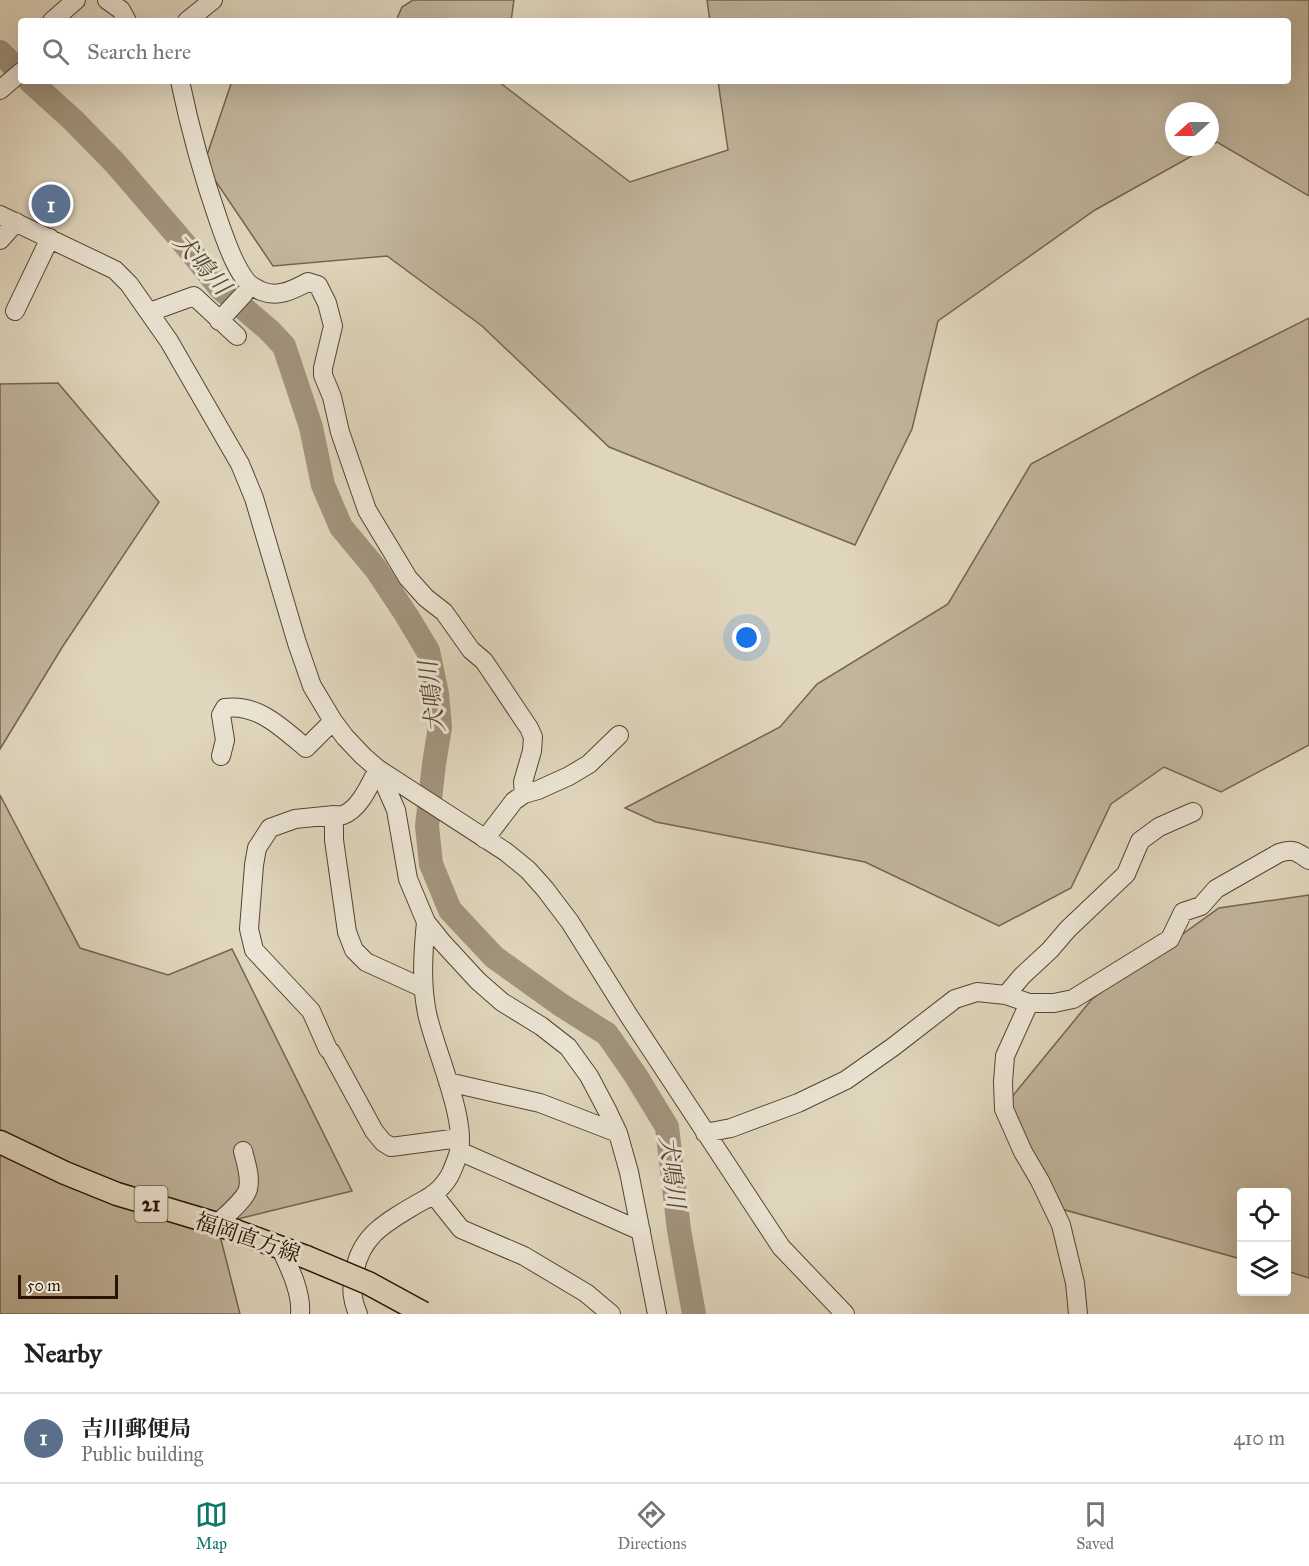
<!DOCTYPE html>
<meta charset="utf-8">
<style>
:root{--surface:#fff;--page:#f6f6f6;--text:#202124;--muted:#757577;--line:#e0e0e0;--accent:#0f766e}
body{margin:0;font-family:"IM FELL Great Primer","Noto Serif JP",serif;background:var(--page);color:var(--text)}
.controls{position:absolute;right:18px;bottom:18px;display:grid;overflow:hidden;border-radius:6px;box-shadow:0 6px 24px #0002}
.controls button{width:54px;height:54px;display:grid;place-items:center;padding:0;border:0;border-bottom:2px solid var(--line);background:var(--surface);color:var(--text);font:30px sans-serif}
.compass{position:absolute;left:1165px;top:102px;width:54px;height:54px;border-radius:50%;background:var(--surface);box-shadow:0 6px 24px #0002;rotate:249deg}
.scale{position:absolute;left:18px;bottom:15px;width:100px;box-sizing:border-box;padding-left:6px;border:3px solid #271400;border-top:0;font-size:16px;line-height:21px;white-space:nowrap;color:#271400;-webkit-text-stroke:4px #ebe4d4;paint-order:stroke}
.you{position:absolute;left:747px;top:638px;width:21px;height:21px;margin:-15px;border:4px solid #fff;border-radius:50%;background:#1a73e8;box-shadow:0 0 0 9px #1a73e833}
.badge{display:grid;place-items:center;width:39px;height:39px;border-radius:50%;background:var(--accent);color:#fff;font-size:20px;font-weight:700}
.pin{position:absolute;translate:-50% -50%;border:3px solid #fff;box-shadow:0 2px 6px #0006}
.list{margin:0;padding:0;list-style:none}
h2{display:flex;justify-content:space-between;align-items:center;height:78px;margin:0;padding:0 24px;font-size:26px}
h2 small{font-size:20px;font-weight:400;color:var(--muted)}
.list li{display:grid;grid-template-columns:39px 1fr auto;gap:18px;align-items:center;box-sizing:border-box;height:90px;padding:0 24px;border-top:2px solid var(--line)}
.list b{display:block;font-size:22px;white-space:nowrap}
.list p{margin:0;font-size:20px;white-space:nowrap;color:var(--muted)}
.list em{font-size:20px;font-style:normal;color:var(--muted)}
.icon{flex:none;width:33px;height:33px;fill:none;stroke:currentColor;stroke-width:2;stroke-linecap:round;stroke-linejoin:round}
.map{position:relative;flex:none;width:1309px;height:1314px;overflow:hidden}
.search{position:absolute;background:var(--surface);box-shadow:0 6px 24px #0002;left:18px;right:18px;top:18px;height:66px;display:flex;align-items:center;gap:15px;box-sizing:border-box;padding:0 21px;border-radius:6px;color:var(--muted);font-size:22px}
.sheet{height:168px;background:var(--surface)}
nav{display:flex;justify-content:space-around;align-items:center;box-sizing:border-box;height:84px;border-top:2px solid var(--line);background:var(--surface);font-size:16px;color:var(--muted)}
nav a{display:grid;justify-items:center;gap:3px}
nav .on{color:var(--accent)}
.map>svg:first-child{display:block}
.green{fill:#c1b59d;stroke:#74644e;stroke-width:1.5}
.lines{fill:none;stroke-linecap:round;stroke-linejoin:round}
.river{stroke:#a1947d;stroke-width:24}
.minor-casing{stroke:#55442f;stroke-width:20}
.major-casing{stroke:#271400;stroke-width:25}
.minor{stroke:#ebe4d4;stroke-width:18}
.major{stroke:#e0d6bd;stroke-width:22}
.major-bridge-casing{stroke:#271400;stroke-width:25;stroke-linecap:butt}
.major-bridge{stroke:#e0d6bd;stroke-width:22}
.labels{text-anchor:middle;stroke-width:6;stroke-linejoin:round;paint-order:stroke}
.shield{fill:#ebe4d4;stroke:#625240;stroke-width:1.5}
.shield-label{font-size:21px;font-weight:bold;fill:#271400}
.street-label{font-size:22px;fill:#271400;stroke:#ebe4d4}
.water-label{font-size:24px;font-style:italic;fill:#584732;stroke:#ebe4d4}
</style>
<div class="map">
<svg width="1309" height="1314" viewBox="0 0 1309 1314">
<rect width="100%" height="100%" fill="#e0d6bd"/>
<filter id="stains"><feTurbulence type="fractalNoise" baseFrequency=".00333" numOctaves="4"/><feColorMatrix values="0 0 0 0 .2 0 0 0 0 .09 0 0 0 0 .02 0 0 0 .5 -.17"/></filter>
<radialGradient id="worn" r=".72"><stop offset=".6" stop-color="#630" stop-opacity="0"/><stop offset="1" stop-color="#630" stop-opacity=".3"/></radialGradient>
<path class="green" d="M413,0H514L511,21H396L402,7Z
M707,0H1309V196L1217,142L1210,146V111H1174V147H1208L1095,210L938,321L912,429L855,545L609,447L482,326L387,256L273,266L204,164L232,81H499V82L630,182L728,150L718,81H1288V21H710Z
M1309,318V745L1221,792L1164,767L1111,804L1071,888L999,926L865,862L656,822L625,808L780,727L817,684L948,604L1031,464L1202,372Z
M58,383L159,502L63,646L0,749V384Z
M0,795L80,948L168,975L232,949L352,1191L217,1224L240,1314H0Z
M1309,895V1278L1287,1271L1286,1192H1242L1241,1259L1058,1208L1006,1104L1092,999L1219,908Z"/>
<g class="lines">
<path class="river" d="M0,52L21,73
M30,81L73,120L115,163L188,248L221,289L269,330L284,346L311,427L323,485L341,527L376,569L407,616L428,651L437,694L440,727L434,764L427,826L431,864L450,910L494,957L561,1005L607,1034L636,1076L667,1127L679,1230L694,1314"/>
<g class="minor-casing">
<path id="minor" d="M107,0L121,10L127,21
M52,21L76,0
M187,21L213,0
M180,81C190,129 203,176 219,222C226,241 235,269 249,284C252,286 257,289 261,291C279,298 292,290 308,282L318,285L327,303L333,326L323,368V375L332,397L340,432L367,510L408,578L426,598L444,612L471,650L484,661L529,728L533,737L532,751L523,782L524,794
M0,90L21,72
M0,215L115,270L129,284L169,341L240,464L254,498L297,643L312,686L333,721L345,737L363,756L378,769L506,852L528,870L545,889L570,922L629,1016L781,1247L845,1314
M0,240L16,222
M15,311L50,238
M150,312L194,296L237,336
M219,321L244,294
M221,756L225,740L221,715L225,708C258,703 283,729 306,748L333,721
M378,769L396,810L408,879L426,922L442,942L478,981L502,1002L541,1026L568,1047L589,1076L608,1112L618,1133L629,1172L657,1314
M378,769C370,784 360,809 343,815C340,816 337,815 334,815V840L347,932L354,950L366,962L423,988
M334,815L295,819L270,828L257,848L254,865L249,929L254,950L311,1011L328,1049L331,1052L374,1131L383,1142L391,1147L459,1138
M485,839L514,801L524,794L538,790L569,776L589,764L619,735
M1006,995L1022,976L1050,950L1068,929L1126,874L1140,841L1159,827L1193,812
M1029,1003L1005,1056L1003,1082L1004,1109L1023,1152L1040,1181L1061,1225L1075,1283L1078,1314
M448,1082L540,1103L618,1133
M705,1133L731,1128L798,1103L846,1080L893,1047L955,999L977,992L1006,995L1029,1003H1054L1073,999L1170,939L1183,912L1201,906L1216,889L1279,853C1294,848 1297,852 1309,860
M459,1151L641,1231
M433,1194L461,1229L524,1256L586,1293L611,1314
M217,1224C225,1216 245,1200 248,1189C251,1177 246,1163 243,1151
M280,1247C289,1267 302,1292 300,1314
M358,1314C352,1300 351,1289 354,1274C360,1236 385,1223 415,1205C422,1201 429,1198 435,1193C449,1181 452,1172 458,1155C469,1123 434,1048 427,1013C421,983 423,952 426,922"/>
</g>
<g class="major-casing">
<path id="major" d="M0,1142L65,1173L117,1194L217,1224L306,1257"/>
</g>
<use href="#minor" class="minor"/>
<use href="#major" class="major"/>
<g class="major-bridge-casing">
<path id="major-bridge" d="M306,1257L368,1283L423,1313"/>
</g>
<use href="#major-bridge" class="major-bridge"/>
</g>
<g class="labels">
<rect class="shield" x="134.5" y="1186" width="33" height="36" rx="4.5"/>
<g class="shield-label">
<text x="151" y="1211">21</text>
</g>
<g class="street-label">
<text transform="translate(248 1237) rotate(19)" y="8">福岡直方線</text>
</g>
<g class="water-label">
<text transform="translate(202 264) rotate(49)" y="8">犬鳴川</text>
<text transform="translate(432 697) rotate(-97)" y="8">犬鳴川</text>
<text transform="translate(672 1172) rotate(83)" y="8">犬鳴川</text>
</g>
</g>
<rect width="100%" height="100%" filter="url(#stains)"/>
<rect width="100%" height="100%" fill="url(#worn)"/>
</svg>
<div class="controls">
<button><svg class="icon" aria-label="locate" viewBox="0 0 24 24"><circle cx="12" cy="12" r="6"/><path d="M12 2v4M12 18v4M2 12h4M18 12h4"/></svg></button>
<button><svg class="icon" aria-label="layers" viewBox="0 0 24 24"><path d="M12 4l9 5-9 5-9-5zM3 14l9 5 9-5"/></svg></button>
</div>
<svg class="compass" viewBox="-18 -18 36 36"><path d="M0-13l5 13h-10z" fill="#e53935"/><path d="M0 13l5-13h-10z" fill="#757577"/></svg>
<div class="scale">50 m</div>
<div class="you"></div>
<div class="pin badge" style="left:51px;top:204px;background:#5c6f8a">1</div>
<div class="search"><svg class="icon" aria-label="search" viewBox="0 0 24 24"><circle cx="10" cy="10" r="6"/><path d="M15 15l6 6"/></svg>Search here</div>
</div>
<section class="sheet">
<h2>Nearby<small></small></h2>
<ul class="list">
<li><span class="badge" style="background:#5c6f8a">1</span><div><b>吉川郵便局</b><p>Public building</p></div><em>410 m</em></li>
</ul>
</section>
<nav>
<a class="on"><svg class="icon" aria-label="map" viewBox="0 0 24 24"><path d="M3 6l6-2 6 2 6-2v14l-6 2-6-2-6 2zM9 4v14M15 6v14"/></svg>Map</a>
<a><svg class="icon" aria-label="directions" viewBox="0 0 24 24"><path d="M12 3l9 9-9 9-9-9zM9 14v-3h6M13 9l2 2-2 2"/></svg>Directions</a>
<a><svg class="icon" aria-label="saved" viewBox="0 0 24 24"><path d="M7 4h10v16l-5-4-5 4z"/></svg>Saved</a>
</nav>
